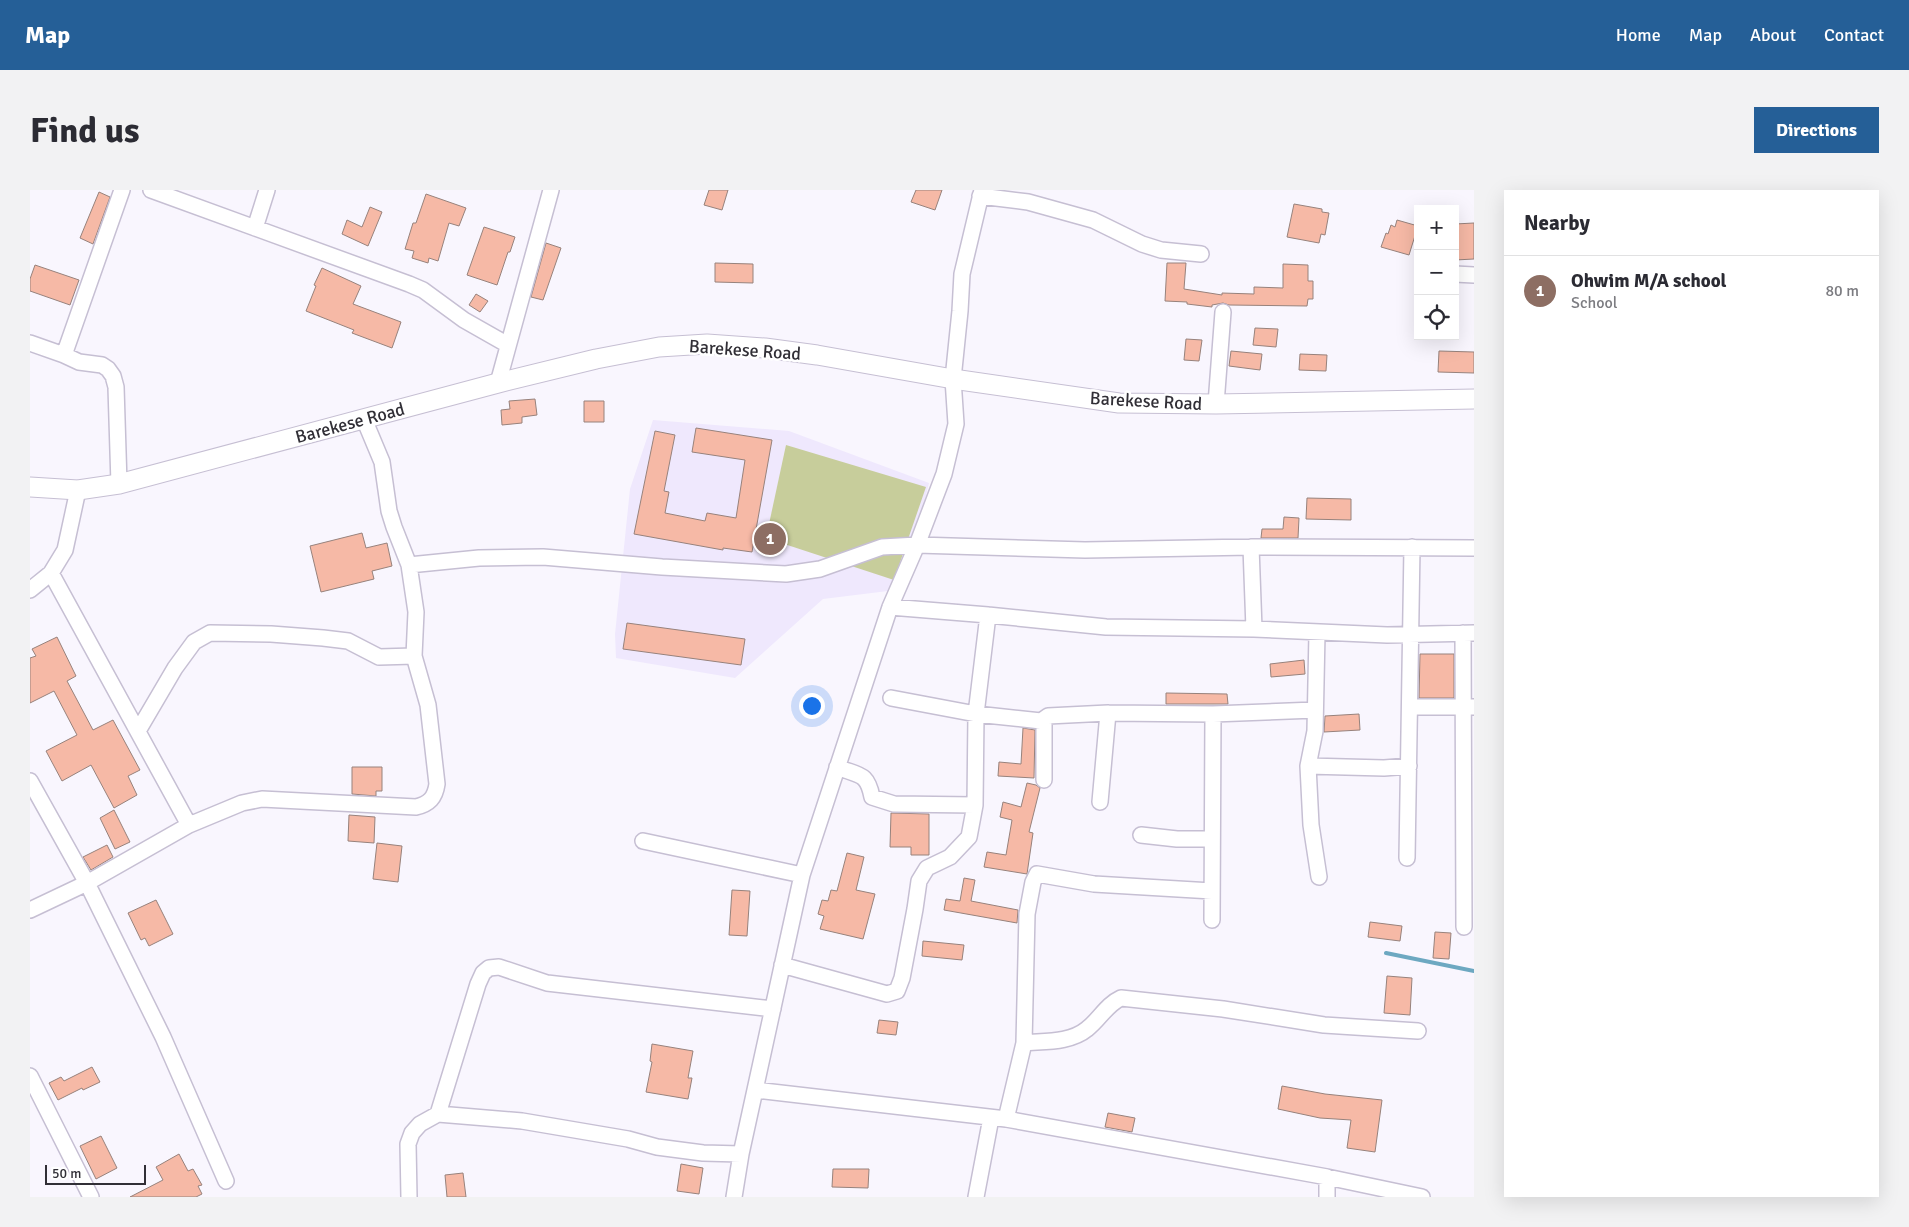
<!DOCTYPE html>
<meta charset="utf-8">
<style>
:root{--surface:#fff;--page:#f2f2f3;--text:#2b2b33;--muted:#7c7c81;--line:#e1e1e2;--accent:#255f97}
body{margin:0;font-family:Signika,sans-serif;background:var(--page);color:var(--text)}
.controls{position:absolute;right:15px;top:15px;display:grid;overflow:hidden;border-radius:0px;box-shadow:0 5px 20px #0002}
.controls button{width:45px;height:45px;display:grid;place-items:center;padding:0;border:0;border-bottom:1px solid var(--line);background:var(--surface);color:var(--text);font:25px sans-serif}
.scale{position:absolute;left:15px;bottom:12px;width:101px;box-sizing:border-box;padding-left:5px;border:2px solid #312f36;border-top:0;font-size:14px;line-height:18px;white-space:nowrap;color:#312f36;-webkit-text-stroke:4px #fff;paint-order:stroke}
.you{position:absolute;left:781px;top:515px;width:18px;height:18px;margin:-12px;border:4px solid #fff;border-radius:50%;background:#1a73e8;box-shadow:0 0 0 8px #1a73e833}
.badge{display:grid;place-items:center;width:32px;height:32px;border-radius:50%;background:var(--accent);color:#fff;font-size:16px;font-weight:700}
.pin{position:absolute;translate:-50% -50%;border:2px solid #fff;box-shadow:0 1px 5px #0006}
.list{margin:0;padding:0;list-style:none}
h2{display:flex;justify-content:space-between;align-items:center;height:65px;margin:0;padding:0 20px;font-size:21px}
h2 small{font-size:16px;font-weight:400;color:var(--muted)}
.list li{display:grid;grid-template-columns:32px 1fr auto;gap:15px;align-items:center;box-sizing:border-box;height:70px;padding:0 20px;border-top:1px solid var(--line)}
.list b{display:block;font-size:19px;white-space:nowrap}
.list p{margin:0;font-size:16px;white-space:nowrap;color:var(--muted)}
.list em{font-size:16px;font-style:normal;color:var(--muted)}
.icon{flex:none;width:28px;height:28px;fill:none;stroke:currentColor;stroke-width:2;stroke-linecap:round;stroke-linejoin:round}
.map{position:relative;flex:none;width:1444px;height:1007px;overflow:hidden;border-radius:0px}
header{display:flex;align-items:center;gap:30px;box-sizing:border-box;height:70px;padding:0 25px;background:var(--accent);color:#fff}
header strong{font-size:24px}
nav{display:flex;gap:28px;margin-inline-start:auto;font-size:18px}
.intro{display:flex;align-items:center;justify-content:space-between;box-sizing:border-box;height:120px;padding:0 30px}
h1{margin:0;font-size:35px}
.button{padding:12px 22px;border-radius:0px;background:var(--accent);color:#fff;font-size:18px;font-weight:700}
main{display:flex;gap:30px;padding:0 30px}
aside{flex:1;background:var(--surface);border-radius:0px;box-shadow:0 5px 20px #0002}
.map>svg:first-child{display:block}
.built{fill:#efe8fd}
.green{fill:#c7cd9b}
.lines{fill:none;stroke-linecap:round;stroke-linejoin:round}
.stream{stroke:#6da8c1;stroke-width:4}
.building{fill:#f6b9a6;stroke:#97827c}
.minor-casing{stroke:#c6bfd3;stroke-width:18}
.major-casing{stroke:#c6bfd3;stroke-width:21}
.minor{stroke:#fff;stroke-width:15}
.major{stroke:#fff;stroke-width:19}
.labels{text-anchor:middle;stroke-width:5;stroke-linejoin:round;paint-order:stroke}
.street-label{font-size:18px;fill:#312f36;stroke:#fff}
</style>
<header>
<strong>Map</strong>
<nav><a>Home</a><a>Map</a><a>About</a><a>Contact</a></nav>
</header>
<div class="intro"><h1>Find us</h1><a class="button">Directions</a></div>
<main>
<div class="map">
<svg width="1444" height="1007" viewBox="0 0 1444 1007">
<rect width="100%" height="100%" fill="#f9f6fe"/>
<path class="built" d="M623,230L759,241L899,293L888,339L862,397L858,401L793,409L705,488L586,468L585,444L600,299Z"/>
<path class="green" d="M756,255L896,297L864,390L736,348Z"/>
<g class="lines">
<path class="stream" d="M1356,763L1444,781"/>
</g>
<path class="building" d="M679,0H698L692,20L674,15Z
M886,0H912L905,20L881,12Z
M69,2L80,7L63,54L50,48Z
M396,4L436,18L429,36L419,33L408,71L399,68L398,73L382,68L384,61L375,59L383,33H386Z
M1264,14L1292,19V22L1299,23L1295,45L1291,44L1289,53L1257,47Z
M340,17L352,22L338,56L312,44L317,30L332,37Z
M1367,30L1388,36L1379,65L1351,57L1356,43L1358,44L1361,35L1365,37Z
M1444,33V69L1425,70V34Z
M454,37L485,47L480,62H478L467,95L437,85Z
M516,53L531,58L513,110L501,107Z
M685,73L723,74V93L685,92Z
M1137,73H1156L1154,99L1192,105V103L1224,104V97L1253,98V74L1278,75V91H1283V109H1278L1277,116L1199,115L1193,113L1182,115V117L1157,114V112L1135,111Z
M5,75L49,90L40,115L0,101V89Z
M292,78L331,96L323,114L371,132L362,158L322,143L324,140L276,121L286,96L284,95Z
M446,104L458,111L450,122L439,115Z
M1225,138L1248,139L1246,157L1223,155Z
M1156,149L1172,150L1169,171L1154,170Z
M1201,161L1232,164L1230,180L1199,176Z
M1409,161L1444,162V183L1408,182Z
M1270,164L1297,165L1296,181L1269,180Z
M505,209L507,225L492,227V233L472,235L471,220L480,219L479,211Z
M554,211H574V232H554Z
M666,238L742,250L722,362L693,358V360L604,344L625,241L645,245L634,301L639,302L635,323L675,331L677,323L706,328L715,270L662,262Z
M1277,308L1321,309V330L1276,329Z
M1254,327L1269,328L1268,348H1231L1232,339H1253Z
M332,343L336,358L357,353L362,376L342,381L344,389L291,402L280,356Z
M597,433L715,449L711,475L593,459Z
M27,447L46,486L37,491L63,540L83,530L110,580L98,586L107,605L84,618L61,575L32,591L16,561L47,545L24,501L0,513V468L6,466L2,459Z
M1390,464H1424V508H1389Z
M1274,470L1275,484L1241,487L1240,474Z
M1136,503L1197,504L1198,514H1136Z
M1329,524L1330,540L1294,542L1295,526Z
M993,538L1005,540L1004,588L968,586L969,572L991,574Z
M322,577H352V601H346V606L322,604Z
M997,593L1006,595L1010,598L999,642L1003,643L997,684L954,677L957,662L976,665L982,630L970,627L973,612L991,617Z
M84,620L100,652L85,659L70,628Z
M861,623L899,624V665H881V657H860Z
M319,625L345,627L344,653L318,651Z
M347,653L372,656L368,692L343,689Z
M77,655L83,667L61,680L53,667Z
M817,663L834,667L826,700L845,704L833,749L790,739L794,726L788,724L792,710L798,711L801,700L807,701Z
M934,688L945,690L941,711L988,720L987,733L914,720L916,709L930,711Z
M702,700L720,701L717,746L699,745Z
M126,710L143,744L119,756L115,748L111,750L98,723Z
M1340,732L1372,736L1370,751L1338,747Z
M1405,742L1421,743L1419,769L1403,768Z
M893,751L934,755L932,770L892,766Z
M1357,786L1382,788L1380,825L1354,823Z
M849,830L868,832L866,845L847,843Z
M622,854L663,861L658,888H662L658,909L616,902L622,872L620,871Z
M62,877L70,892L53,900L52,898L28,910L19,893L31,887L34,891Z
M1252,896L1295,904L1352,910L1345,962L1317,958L1321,930L1290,928L1248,919Z
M1078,923L1105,928L1102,942L1075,937Z
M71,946L87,978L66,989L50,956Z
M149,964L158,981L163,979L172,995L168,996L172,1004L166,1007H100L133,990L126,977Z
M651,974L673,978L669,1004L647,1001Z
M803,979H839L838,998L802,997Z
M433,983L436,1007H417L415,985Z"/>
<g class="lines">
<g class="minor-casing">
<path id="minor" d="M121,0L379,94L393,100L434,130L478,155
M950,6L998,12L1063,30L1112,54L1131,60L1171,64
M225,38L237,0
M1425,84L1444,85
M0,153L34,165
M468,193L521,0
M1186,214L1193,122
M89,294L86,197L83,186L78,179L72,175L49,172L34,165L92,0
M1221,357L1224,439
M379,375L449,368L513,367L632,377L756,384L790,379L852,357L887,355L1055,360L1221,357L1444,358
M0,400L21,383L35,360L48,300
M860,417L958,425L1076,437L1224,439L1357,445L1444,443
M1287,443L1285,541L1278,576L1281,635L1289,687
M1433,443L1434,737
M861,508L946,524L1011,531L1014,535V590
M1380,517H1444
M1011,531L1018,526L1078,523L1183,524L1285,520
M108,541L145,478L164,452L180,443L241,444L293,448L318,451L349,467L384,466L386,422L379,375L364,337L359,321L352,272L334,229
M1278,576L1354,578L1379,576
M807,577C829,586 837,582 842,607L864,614L945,615
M0,591L57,693L133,847L196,991
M1070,612L1078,523
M159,635L212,613L232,609L386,617C399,614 405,608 407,594L398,515L384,466
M1111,645L1147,649H1182
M613,651L772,685
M1377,668L1382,357
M0,720L57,693L159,635L21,383
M1182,730L1183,524
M752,775L857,804L867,801L872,788L885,719L889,691L897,678L920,667L939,647L945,615L946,524L958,425
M994,853C1014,851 1040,853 1057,839C1070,829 1076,815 1091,808L1193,819L1294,835L1388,841
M0,886L61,1007
M725,900L976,929L1297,987L1392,1007
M408,924L448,794L453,783L459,778L469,777L517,793L743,819
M976,929L994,853L997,724L1003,692L1007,684L1064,694L1182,701
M379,1007L378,954L382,943L390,934L408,924L492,931L598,949L627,957L673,963L711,964
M704,1007L711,964L772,685L860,417L887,355L914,284L926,234L923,189L930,121L932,84L952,0
M946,1007L961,928
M1297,1007V987"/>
</g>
<g class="major-casing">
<path id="major" d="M0,297L48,300L89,294L468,193L566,169L629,157L677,154L735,158L787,165L923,189L1089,213L1186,214L1444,209"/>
</g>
<use href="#minor" class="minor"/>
<use href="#major" class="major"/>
</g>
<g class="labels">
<g class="street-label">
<text transform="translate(715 160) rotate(4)" y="6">Barekese Road</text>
<text transform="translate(1116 211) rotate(3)" y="6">Barekese Road</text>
<text transform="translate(320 233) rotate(-15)" y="6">Barekese Road</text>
</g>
</g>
</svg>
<div class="controls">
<button>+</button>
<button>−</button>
<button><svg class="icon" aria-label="locate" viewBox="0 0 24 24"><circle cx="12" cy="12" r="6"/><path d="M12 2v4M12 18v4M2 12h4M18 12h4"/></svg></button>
</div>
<div class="scale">50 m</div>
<div class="you"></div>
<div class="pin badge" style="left:740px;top:349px;background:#8d6e63">1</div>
</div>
<aside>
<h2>Nearby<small></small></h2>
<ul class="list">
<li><span class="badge" style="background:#8d6e63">1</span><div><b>Ohwim M/A school</b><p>School</p></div><em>80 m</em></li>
</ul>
</aside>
</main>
